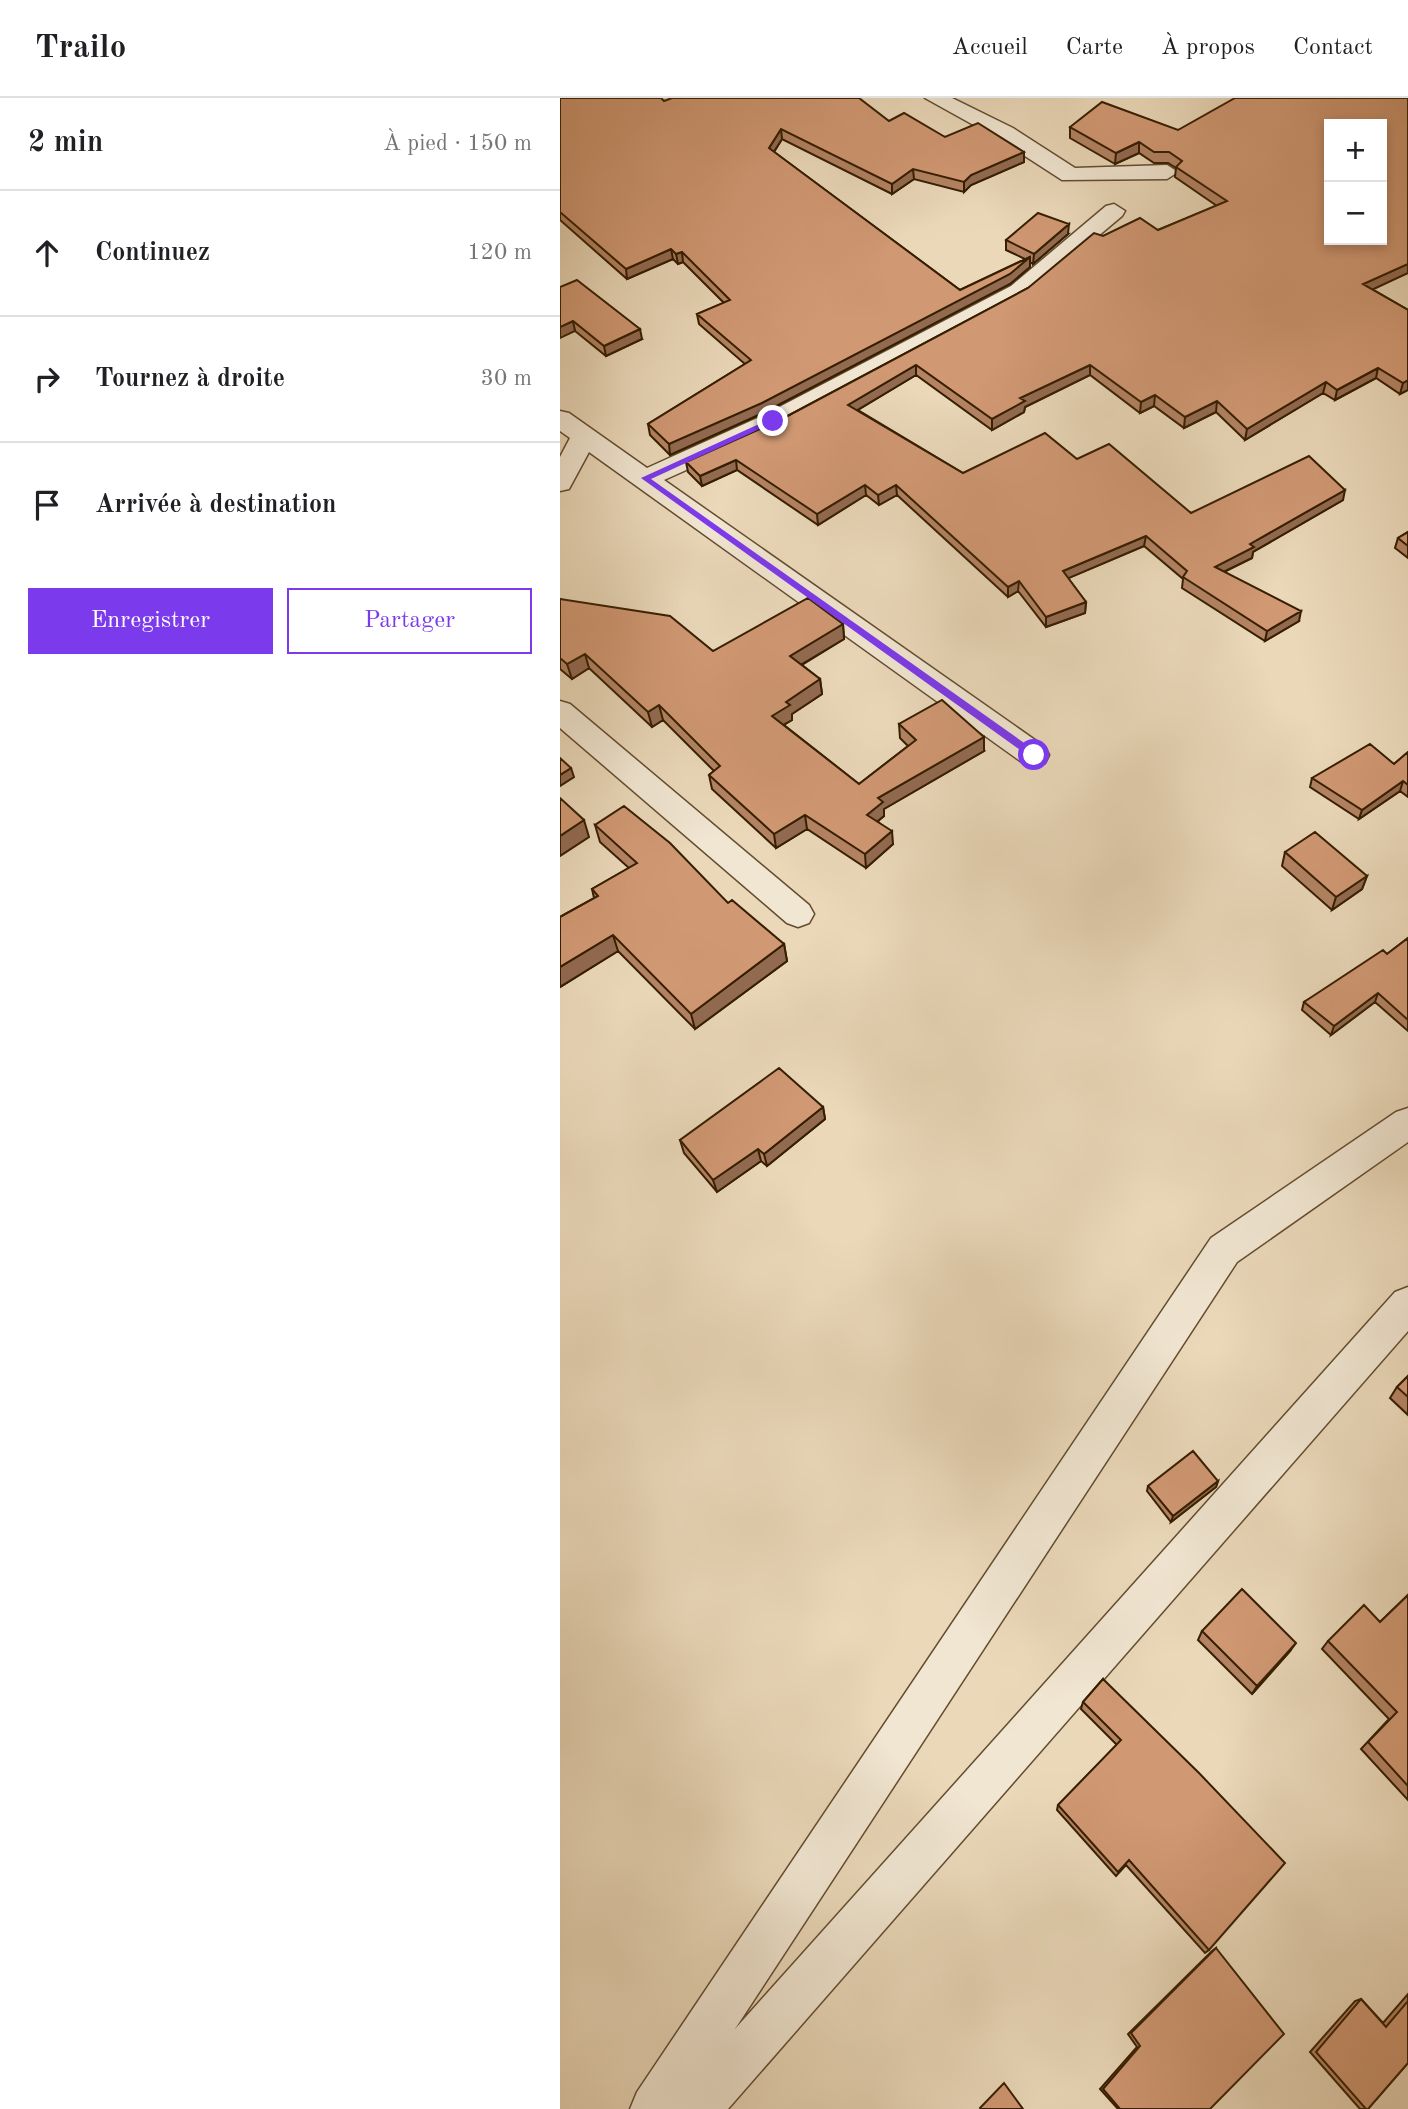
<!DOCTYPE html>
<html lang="fr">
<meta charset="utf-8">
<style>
:root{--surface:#fff;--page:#f6f6f6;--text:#202124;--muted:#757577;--line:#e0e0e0;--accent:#7c3aed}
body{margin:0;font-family:"Old Standard TT",serif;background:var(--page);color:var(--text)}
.controls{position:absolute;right:21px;top:21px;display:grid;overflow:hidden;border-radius:0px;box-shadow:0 4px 10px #0003}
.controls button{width:63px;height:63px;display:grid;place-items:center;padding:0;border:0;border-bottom:2px solid var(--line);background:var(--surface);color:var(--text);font:35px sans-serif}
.stop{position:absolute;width:21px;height:21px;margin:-16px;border:5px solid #7c3aed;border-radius:50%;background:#fff}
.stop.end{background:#7c3aed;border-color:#fff;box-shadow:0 2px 7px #0008}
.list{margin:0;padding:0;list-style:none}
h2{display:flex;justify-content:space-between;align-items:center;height:91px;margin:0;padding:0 28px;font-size:30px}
h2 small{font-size:23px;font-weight:400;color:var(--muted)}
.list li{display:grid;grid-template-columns:46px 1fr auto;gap:21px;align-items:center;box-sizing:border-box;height:126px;padding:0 28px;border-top:2px solid var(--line)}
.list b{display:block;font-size:26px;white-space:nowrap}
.list em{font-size:23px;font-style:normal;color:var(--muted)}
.actions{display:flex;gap:14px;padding:21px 28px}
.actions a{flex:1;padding:16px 0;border:2px solid var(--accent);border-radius:0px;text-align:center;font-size:24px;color:var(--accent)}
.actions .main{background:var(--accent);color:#fff}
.icon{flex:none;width:38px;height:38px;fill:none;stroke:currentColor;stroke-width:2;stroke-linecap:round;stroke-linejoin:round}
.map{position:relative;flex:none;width:848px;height:2011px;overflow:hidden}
header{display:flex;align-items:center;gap:42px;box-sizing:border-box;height:98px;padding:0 35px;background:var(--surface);border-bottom:2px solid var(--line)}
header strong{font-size:33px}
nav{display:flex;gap:38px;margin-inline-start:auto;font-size:24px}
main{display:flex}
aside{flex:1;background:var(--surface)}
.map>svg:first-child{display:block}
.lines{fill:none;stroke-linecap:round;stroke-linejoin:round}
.minor-casing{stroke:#634c2f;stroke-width:3}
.minor{fill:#f1e6d2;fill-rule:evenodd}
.wall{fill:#b38363;stroke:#361e01;stroke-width:2}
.shaded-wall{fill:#926a50;stroke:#361e01;stroke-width:2}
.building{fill:#d09873;stroke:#361e01;stroke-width:2;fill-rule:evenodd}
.route{fill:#7c3aed}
</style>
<header>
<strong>Trailo</strong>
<nav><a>Accueil</a><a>Carte</a><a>À propos</a><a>Contact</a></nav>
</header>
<main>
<aside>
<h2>2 min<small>À pied · 150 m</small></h2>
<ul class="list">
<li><svg class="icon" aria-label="ahead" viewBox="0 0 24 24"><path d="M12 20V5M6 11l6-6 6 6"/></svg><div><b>Continuez</b></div><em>120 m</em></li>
<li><svg class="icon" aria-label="right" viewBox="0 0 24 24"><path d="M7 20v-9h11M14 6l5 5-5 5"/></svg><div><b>Tournez à droite</b></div><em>30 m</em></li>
<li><svg class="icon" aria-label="arrive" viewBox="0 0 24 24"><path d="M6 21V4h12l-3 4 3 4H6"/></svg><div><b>Arrivée à destination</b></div></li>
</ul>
<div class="actions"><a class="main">Enregistrer</a><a>Partager</a></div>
</aside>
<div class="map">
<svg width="848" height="2011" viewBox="0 0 848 2011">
<rect width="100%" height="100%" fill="#ead8b9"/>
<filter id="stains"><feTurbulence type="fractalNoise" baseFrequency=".00286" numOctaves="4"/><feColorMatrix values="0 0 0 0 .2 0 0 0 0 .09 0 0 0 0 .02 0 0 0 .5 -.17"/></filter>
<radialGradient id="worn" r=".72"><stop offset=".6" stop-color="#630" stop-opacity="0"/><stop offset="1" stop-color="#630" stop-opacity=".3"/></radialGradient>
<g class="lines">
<g class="minor-casing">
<path id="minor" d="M365,0H392L453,30L515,70L607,67L618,74L607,81L502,82L437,40Z
M554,106L565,113L562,118L467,198L222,329L104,382L485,649L489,657L485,665L474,668L463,665L29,354L9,391L0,393V359L10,340L0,333V313L9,315L87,370L204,317L451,188L546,108Z
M0,603L10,606L249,807L254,816L249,825L238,829L227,825L0,630Z
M848,1010V1044L677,1164L175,1931L835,1194L848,1189V1233L168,2011H70L77,1994L651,1140L836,1014Z"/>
</g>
<use href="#minor" class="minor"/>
</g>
<path class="wall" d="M0,0L104,3L329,23L385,39L464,54V64L411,87L404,94L354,81L332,96L222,41L214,54L400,192L465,161L446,152V142L508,136L473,166L470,164V169L450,186L203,315L110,357L90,337L88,326L185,266L139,226L137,216L164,205L123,164L118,166L113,161L67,181L0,122Z
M848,0V175L812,191L848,212V292L840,296L816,280L775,302L763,295L685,342L656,314L624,330L594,308L580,315L530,277L465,309L464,314L432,332L356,277L298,312L403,375L517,361L631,415L783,402L693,454L692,460L664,474L739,523L705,543L622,490L623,481L584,448L508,480L526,504L525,515L486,529L458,493L448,499L337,397L319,407L306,397L258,427L177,372L142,388L128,374L126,364L222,321L468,190L543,138L598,132L657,108L615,79L616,70L608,65H594L579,55L555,66L510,40V29L618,32Z
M0,189L82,241L46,258L15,233Z
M848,434V460L835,450L838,440Z
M0,501L153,553L283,526L284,541L242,567L260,581L262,596L232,616V622L224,627L299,686L348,648L340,640L339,626L424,653L324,711V718L318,723L333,746L306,770L247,731L216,750L152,691L149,677L154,673L103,622L92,629L29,570L12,581L0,571Z
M848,654V699L840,693L799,721L750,689L752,680L834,666Z
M35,727L168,805L224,846L227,863L135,931L58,853L0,889V819L34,800L32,791L69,770L40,744Z
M725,754L807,778L802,791L772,812L722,768Z
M848,840V933L815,904L771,937L742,912L744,904L827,856Z
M263,1009L265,1021L207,1068L201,1063L157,1094L124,1055L120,1042Z
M848,1278V1317L830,1300L837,1289Z
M658,1383L656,1389L611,1424L587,1393L588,1388Z
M848,1497V1702L801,1651L829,1621L762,1551L768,1543L820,1524Z
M642,1533L730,1553L692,1596L638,1542Z
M543,1581L649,1852L645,1855L566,1767L556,1778L497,1712L498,1707L557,1647L521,1611L523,1604Z
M656,1850L650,2011H558L540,1991L577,1949L568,1936L652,1853Z
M848,1896V1965L808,2011H800L750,1954L795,1903L801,1901L823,1925Z"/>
<path class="shaded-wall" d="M221,31L222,41L210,60L209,50Z
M579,44V55L555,66L556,55Z
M464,54V64L411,87L404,94V84L411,77Z
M353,71L354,81L332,96V86Z
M509,126L508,136L473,166L474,156Z
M111,151L113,161L67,181L66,171Z
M122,154L123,164L118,166L116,156Z
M470,159V169L450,186L203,315L110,357L109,346Z
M848,166V175L801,197L803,186Z
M13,223L15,233L0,240V229Z
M80,231L82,241L46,258L44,248Z
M356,267V277L289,317L288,307Z
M530,267V277L465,309L464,314L432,332V321L460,300Z
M818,270L816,280L775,302L777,292Z
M848,282V292L840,296L843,285Z
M766,284L763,295L685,342L687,331Z
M595,297L594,308L580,315L581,304Z
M657,303L656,314L624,330L625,319Z
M176,362L177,372L142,388L140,378Z
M305,387L306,397L258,427L257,416Z
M336,387L337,397L319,407L318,397Z
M785,392L783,402L693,454L692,460L653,479L655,469L690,446Z
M586,438L584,448L502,483L503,473Z
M459,483L458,493L448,499V489Z
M526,504L525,515L486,529V519Z
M741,513L739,523L705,543L707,533Z
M283,526L284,541L232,572L230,558Z
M25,556L29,570L12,581L7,566Z
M260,581L262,596L232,616V622L214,632L212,618L226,604Z
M99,607L103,622L92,629L88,614Z
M424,639V653L324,711V718L308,731L307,717L318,700Z
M11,670L14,679L0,688V677Z
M843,683L840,693L799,721L802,712Z
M245,717L247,731L216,750L214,736Z
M24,722L29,739L0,758V738Z
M332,733L333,746L306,770L305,756Z
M807,778L802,791L772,812L776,799Z
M53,837L58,853L0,889V869Z
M224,846L227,863L135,931L131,916Z
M818,895L815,904L771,937L774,928Z
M263,1009L265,1021L207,1068L204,1056Z
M198,1051L201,1063L157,1094L153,1082Z
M658,1383L656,1389L611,1424L613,1418Z
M736,1545L730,1553L692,1596L697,1588Z"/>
<path class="building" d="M0,0H101L104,3L112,0H299L329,23L344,15L385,39L418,25L464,54L411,77L404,84L353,71L332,86L221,31L209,50L400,192L470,159L450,176L202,305L109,346L88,326L191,262L137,216L170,202L122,154L116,156L111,151L66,171L0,114Z
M675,0H848V166L803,186L848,212V282L843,285L818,270L777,292L766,284L687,331L657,303L625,319L595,297L581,304L530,267L460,300L465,303L432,321L356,267L288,307L403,375L485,335L517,361L549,346L631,415L749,358L785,392L690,446L694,449L655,469L741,513L707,533L623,479L627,473L586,438L503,473L526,504L486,519L459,483L448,489L336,387L318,397L305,387L257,416L176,362L140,378L126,364L222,321L468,190L534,135L543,138L580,120L598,132L667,103L616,69L622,63L609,54H594L579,44L556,55L510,29L542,4L618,32ZM769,26H822V142H769Z
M478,115L509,126L474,156L446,142Z
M17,182L80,231L44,248L13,223L0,229V189Z
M848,434V448L838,440Z
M248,500L283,526L230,558L260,581L226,604L230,607L212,618L299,686L356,642L339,626L382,602L424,639L318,700L323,704L307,717L332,733L305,756L245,717L214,736L149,677L160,668L99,607L88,614L25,556L7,566L0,560V501L110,518L153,553Z
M810,646L834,666L848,654V687L843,683L802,712L752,680Z
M0,660L11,670L0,677Z
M0,700L24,722L0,738Z
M64,708L110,745L168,805L172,802L224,846L131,916L53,837L0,869V819L38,798L32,791L77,765L35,727Z
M755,734L807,778L776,799L725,754Z
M848,840V922L818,895L774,928L744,904L823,852L827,856Z
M219,970L263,1009L204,1056L198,1051L153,1082L120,1042Z
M848,1278V1299L837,1289Z
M633,1353L658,1383L613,1418L588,1388Z
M682,1491L736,1545L697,1588L642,1533Z
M848,1497V1688L808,1644L837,1614L768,1543L804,1507L820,1524Z
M543,1581L639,1675L725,1765L649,1852L569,1762L558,1774L498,1707L561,1642L523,1604Z
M656,1850L724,1936L650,2011H560L543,1991L580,1948L571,1935Z
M801,1901L826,1929L848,1903V1965L808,2011H806L756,1954Z
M444,1985L463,2011H421L420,2010Z"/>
<path class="route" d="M210,321L217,323L91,381L477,654V659H470L81,380Z"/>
<rect width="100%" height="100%" filter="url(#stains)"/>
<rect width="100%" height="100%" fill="url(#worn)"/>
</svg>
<div class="controls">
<button>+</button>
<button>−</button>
</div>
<div class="stop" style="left:474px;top:657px"></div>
<div class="stop end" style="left:213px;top:323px"></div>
</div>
</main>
